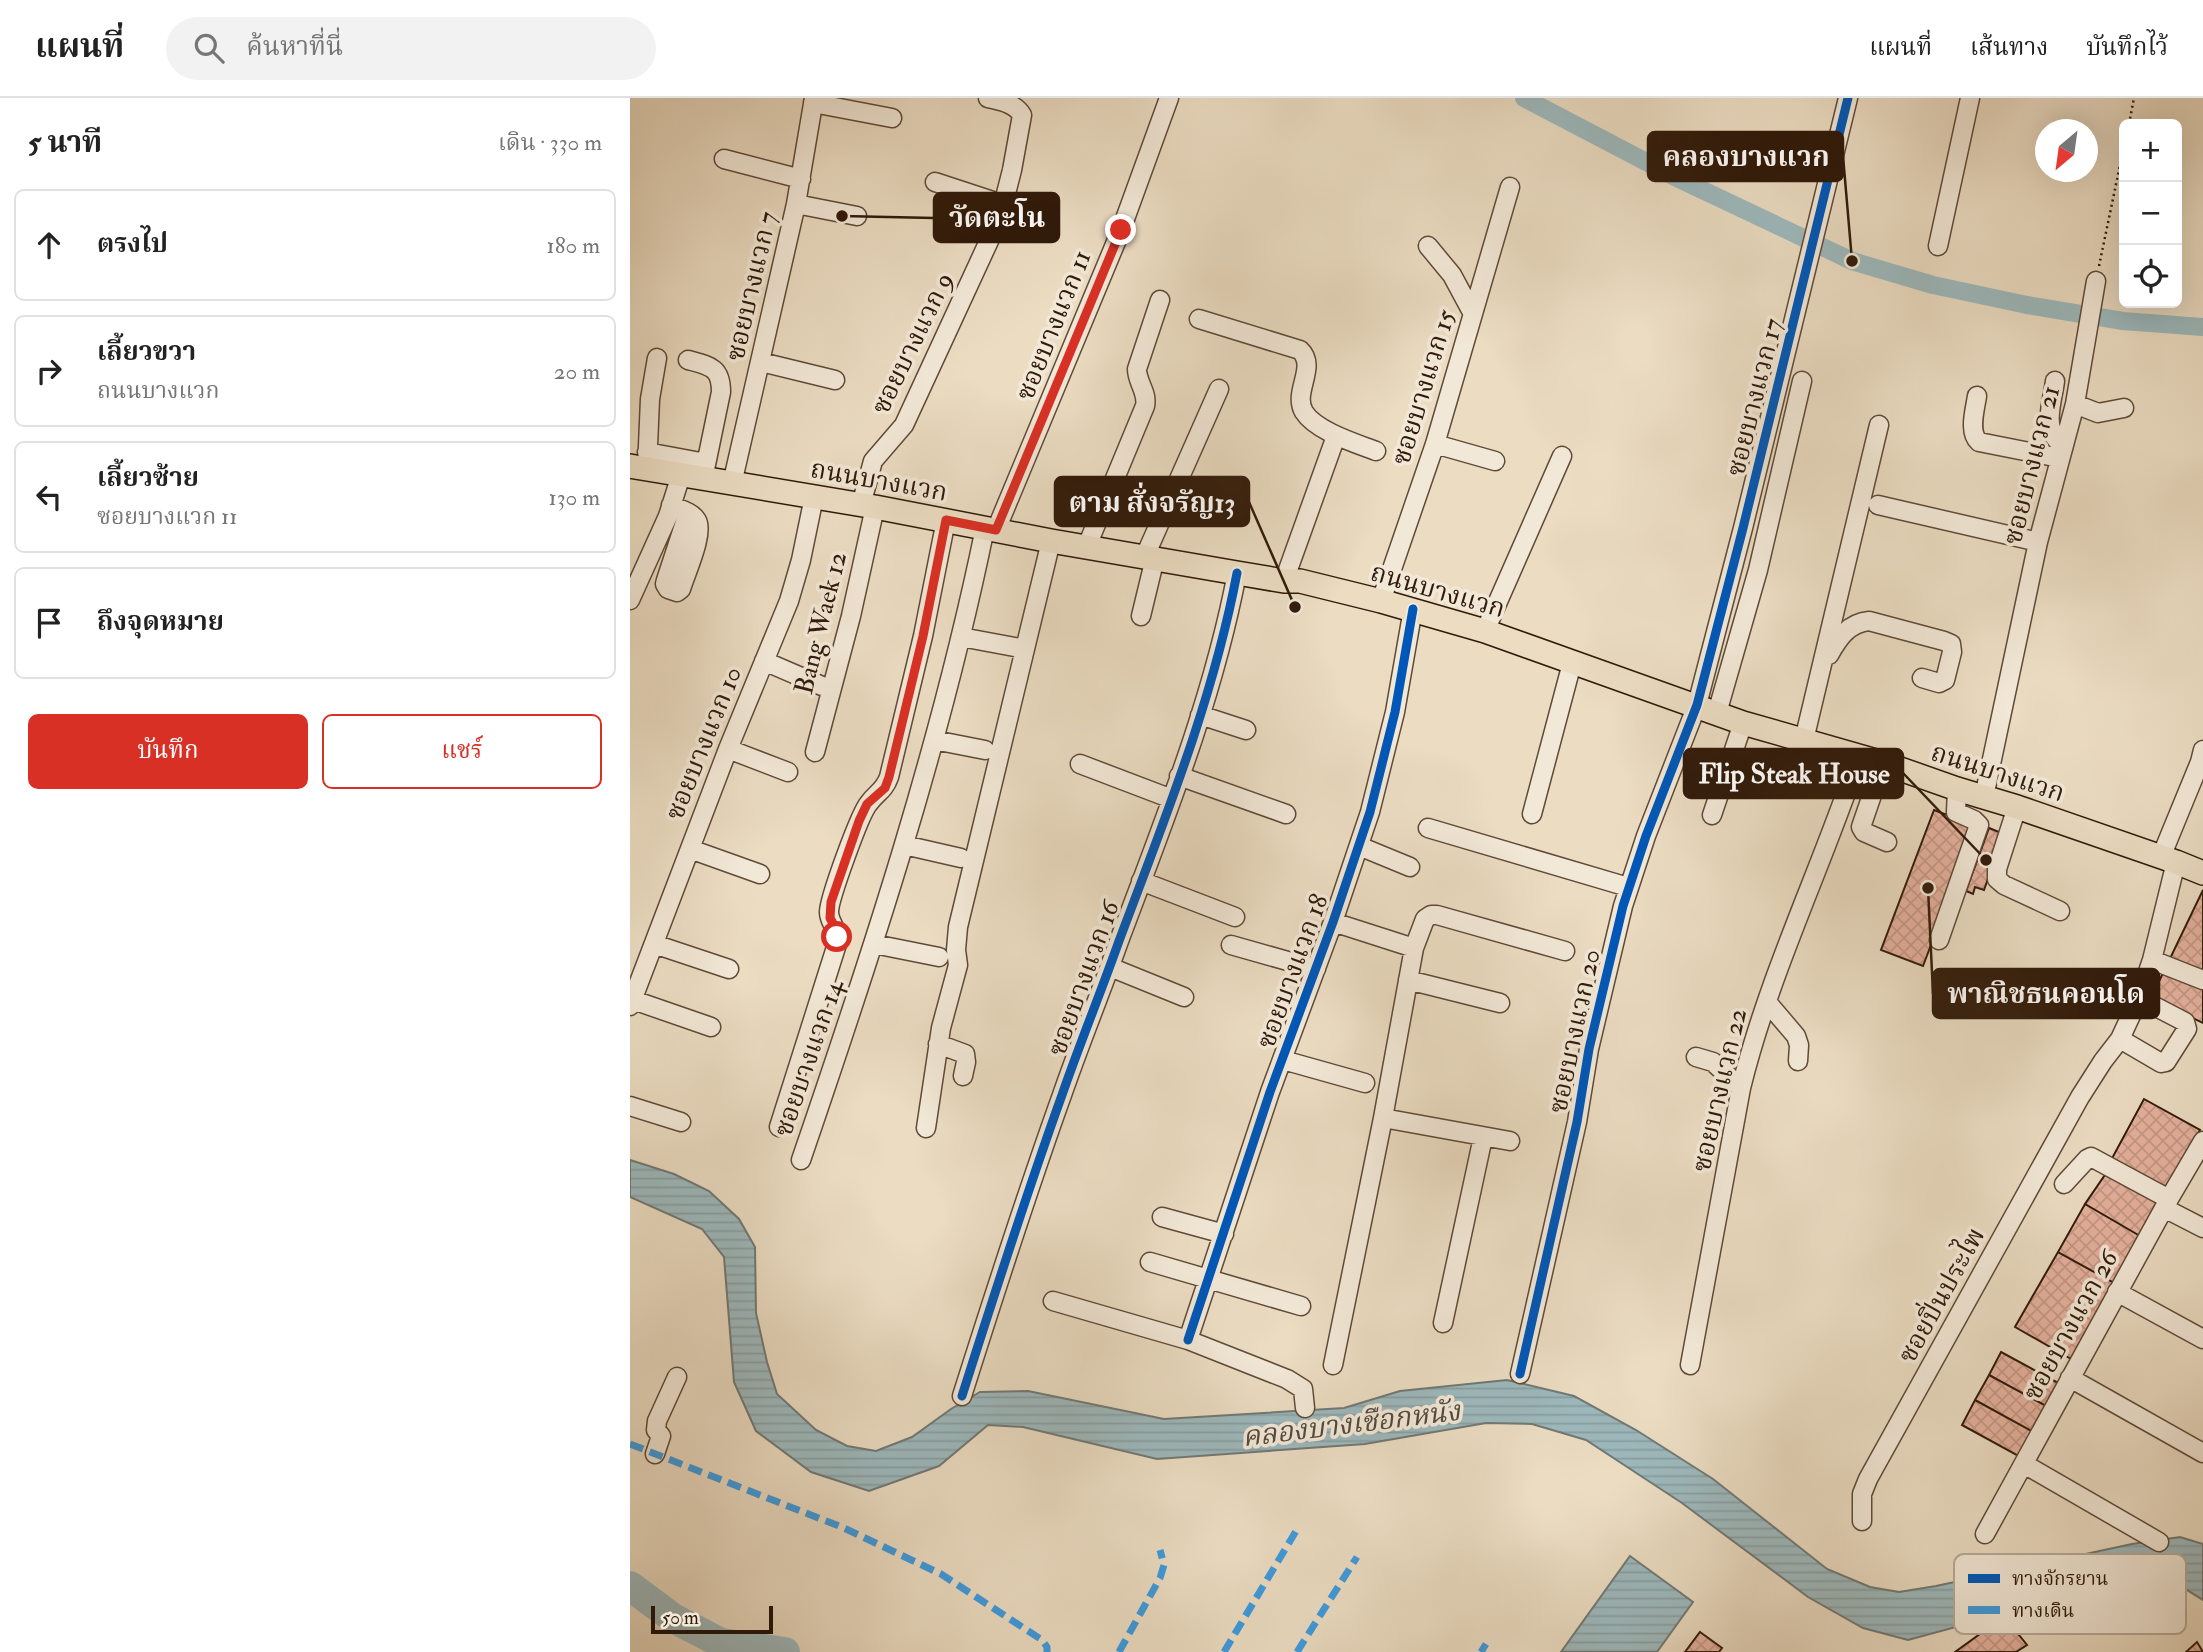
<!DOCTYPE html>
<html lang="th">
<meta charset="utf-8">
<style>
:root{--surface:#fff;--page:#f2f2f2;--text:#222;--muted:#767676;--line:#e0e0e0;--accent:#d93025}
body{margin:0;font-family:"IM FELL Double Pica","Noto Serif Thai",serif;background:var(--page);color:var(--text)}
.controls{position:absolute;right:21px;top:21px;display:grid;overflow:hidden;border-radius:10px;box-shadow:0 7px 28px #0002}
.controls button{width:63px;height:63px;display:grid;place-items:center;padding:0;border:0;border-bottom:2px solid var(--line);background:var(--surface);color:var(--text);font:35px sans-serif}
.compass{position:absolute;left:1405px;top:21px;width:63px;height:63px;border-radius:50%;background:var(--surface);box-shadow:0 7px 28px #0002;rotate:209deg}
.scale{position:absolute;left:21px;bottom:18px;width:122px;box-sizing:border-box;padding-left:7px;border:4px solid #301a0a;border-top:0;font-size:19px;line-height:24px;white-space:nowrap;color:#301a0a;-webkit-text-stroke:5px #f2e8d7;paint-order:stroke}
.stop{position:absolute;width:21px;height:21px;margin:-16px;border:5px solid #d93025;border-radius:50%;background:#fff}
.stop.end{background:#d93025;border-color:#fff;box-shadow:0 2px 7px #0008}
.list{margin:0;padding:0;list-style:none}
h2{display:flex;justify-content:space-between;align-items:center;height:91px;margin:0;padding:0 28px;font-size:30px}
h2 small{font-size:23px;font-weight:400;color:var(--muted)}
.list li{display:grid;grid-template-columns:46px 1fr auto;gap:21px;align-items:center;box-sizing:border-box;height:112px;margin:0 14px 14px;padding:0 14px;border:2px solid var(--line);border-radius:10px}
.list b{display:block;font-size:26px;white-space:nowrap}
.list p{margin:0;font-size:23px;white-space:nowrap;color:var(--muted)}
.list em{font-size:23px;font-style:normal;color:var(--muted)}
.actions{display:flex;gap:14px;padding:21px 28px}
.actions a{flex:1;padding:16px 0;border:2px solid var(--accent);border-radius:10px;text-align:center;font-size:24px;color:var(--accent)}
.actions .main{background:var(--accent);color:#fff}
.icon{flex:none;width:38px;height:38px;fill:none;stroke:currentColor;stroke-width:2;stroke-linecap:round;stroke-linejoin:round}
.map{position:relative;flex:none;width:1573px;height:1554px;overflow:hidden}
header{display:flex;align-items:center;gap:42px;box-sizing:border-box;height:98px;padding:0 35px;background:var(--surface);border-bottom:2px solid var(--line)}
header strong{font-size:33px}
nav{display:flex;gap:38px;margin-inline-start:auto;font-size:24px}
.search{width:490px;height:63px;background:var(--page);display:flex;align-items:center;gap:18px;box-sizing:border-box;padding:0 24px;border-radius:38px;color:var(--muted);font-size:26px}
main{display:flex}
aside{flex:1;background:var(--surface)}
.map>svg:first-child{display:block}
.water{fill:url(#water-rules);stroke:#717975;stroke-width:2}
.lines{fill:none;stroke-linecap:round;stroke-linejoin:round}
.canal{stroke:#9db9bd;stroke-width:18}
.river{stroke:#9db9bd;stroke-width:30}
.building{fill:url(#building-cross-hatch);stroke:#301a0a;stroke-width:2}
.minor-casing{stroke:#5f4a38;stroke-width:21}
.major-casing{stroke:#301a0a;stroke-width:26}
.path{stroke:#301a0a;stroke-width:2.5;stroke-dasharray:2 3.5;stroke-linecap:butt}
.minor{stroke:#f2e8d7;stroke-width:18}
.major{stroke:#ebdcc2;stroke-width:23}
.quiet{stroke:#3e9bde;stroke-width:7;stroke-dasharray:14 7;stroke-linecap:butt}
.cycleway-casing{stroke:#f2e8d7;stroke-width:13}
.cycleway{stroke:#0057b8;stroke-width:9}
.route{stroke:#d93025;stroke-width:9}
.labels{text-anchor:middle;stroke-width:7;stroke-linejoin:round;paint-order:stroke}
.street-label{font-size:26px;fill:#301a0a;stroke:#f2e8d7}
.water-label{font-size:28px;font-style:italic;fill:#514a40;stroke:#f2e8d7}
.key{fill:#f2e8d7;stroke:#b8aa9a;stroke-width:2}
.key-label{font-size:19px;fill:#301a0a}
.leader{fill:none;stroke:#301a0a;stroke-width:2.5}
.callout-dot{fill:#301a0a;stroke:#f2e8d7;stroke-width:2.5}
.callout{fill:#301a0a;stroke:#301a0a;stroke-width:2.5}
.callout-label{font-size:28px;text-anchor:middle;font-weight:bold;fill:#fff}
</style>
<header>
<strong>แผนที่</strong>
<div class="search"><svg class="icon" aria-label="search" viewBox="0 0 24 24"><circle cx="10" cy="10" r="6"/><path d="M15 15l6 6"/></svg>ค้นหาที่นี่</div>
<nav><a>แผนที่</a><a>เส้นทาง</a><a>บันทึกไว้</a></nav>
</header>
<main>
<aside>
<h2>5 นาที<small>เดิน · 330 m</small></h2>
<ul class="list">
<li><svg class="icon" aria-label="ahead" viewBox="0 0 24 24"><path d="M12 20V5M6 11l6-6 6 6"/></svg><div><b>ตรงไป</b></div><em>180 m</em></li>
<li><svg class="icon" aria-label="right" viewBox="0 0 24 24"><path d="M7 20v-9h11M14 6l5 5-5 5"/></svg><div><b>เลี้ยวขวา</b><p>ถนนบางแวก</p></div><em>20 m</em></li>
<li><svg class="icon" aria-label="left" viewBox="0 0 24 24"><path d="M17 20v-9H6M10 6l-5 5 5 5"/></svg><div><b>เลี้ยวซ้าย</b><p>ซอยบางแวก 11</p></div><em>130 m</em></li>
<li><svg class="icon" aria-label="arrive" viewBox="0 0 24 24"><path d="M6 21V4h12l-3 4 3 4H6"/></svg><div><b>ถึงจุดหมาย</b></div></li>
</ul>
<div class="actions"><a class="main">บันทึก</a><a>แชร์</a></div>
</aside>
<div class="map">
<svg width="1573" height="1554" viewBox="0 0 1573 1554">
<defs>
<pattern id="water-rules" width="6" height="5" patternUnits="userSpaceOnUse" patternTransform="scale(1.75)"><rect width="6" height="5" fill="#9db9bd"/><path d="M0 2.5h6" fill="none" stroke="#889ea1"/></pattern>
<pattern id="building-cross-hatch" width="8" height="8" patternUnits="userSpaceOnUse" patternTransform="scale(1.75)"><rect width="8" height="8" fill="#e5b19d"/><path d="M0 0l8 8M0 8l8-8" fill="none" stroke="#c59886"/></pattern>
</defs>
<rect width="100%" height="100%" fill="#ebdcc2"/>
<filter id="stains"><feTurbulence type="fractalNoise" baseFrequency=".00286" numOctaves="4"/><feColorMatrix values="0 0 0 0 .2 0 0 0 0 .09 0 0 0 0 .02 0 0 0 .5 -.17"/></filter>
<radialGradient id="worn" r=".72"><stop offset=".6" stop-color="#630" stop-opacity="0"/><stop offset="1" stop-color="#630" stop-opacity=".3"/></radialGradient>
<path class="water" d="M0,1062L44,1076L79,1093L109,1121L125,1149L126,1215L137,1264L147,1296L186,1332L217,1348L246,1353L282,1339L321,1311L350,1294L398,1293L534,1321L714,1310L770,1293L877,1282L944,1298L1006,1332L1083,1381L1197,1471L1240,1489L1269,1494L1306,1488L1502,1446L1550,1439L1573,1446V1502L1544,1484L1514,1478L1278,1542L1233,1530L1178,1499L1052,1405L956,1342L902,1326L856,1325L735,1346L527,1361L393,1329L358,1327L309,1368L239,1393L181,1374L126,1333L104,1284L94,1159L72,1131L0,1099Z
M1000,1458L1063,1504L1027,1554H931Z"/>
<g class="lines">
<path class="canal" d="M894,0L1045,79L1222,163L1303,187L1397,207L1493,223L1573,229"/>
<path class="river" d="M0,1488L43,1520L91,1545L155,1554"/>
</g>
<path class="building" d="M1304,712L1346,728L1293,868L1251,852Z
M1359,730L1374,736L1354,792L1345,789L1343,796L1336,793Z
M1573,792V925L1521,900Z
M1514,1001L1570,1032L1536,1095L1480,1064Z
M1479,1071L1532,1099L1510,1138L1455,1106Z
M1455,1106L1510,1138L1484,1185L1428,1154Z
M1428,1154L1484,1185L1441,1261L1385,1229Z
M1371,1254L1432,1287L1420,1310L1359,1277Z
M1359,1277L1420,1310L1405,1335L1345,1302Z
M1345,1302L1405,1335L1392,1360L1332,1327Z
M1385,1532L1397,1547L1386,1554H1325L1350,1536Z
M1070,1534L1092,1550L1089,1554H1055Z
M1567,1544L1573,1554H1556Z"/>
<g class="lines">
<g class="minor-casing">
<path id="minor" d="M183,5L262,20
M94,61L171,81
M305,84L375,107
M166,106L227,118
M798,148L822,177L843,216
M1308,148L1340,0
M569,221L670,252C688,269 662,294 674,314C686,333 725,345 746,353
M58,262C80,268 91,269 91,294L73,381
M131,264L205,282
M1425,283C1423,301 1413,327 1427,342L1435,343
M1347,298C1345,312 1338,334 1349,344L1430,360
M1445,306L1468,315L1494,310
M805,346L865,363
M17,354L76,365
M17,371L20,301L27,260
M102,386L166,106L184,0
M41,407C49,411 61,414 66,421C76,432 55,477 51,491L47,494L38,491L35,486L36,482L58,415
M231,407L243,363L274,327L370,119L382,72L392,17C385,5 370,3 358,0
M1248,407L1408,444
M366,432L491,132L539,0
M457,448L515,308C518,294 507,285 507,271L530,202
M515,458L589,291
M654,483L706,338
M0,502L38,418L51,377
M751,503L805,346L880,89
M511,518L525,460
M855,533L932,358
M331,539L390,550
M1199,557C1208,541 1218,525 1239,523L1314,543L1321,546L1322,554L1315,582L1309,585L1292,580
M134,563L192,588
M1087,615L1128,472L1172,283
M570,617L616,632
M304,642L355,652
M1174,642L1249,327
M98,651L158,674
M185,654L221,518L245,409
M1253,665L1231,729L1234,734L1257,744
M450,666L542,701
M549,678L656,716
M1354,699L1408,444L1445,306L1466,183
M1387,709L1367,771V781L1374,787L1430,813
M902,716L942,565
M1082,717L1113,625
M798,730L998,789
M274,747L331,760
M729,748L780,769
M60,751L130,776
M1531,759L1570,664L1573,652
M511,783L605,819
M703,824L784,850L753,1020L703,1267
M1309,842L1349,727L1344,722L1326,714L1327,691
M24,846L99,871
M244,846L309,859
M601,847L686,871
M784,850L795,821L801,817H807L935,853
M1522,862L1573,882
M480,869L554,899
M778,882L870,905
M3,902L81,929
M1137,904L1166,938L1169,947L1168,963
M0,908L98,651L159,503L171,462L184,399
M1490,941L1531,965L1536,964L1557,931L1555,924L1509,900
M308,946L335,956L336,964L333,978
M1066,959L1083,964L1111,990
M653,962L735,985
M0,1008L51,1024
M753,1020L880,1043
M149,1029L207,846C208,829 199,825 199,814C199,801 230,715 239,705C247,694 254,693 259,679L293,538L316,422
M296,1030L311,930L328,867L326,852L328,829L421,443
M171,1062C242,855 311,645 355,430
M1434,1086L1457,1061L1461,1059L1539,1101
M1534,1110L1573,1130
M532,1119L594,1136
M520,1164L671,1208
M1487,1194L1573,1241
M423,1203L558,1242L657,1281L673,1291L675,1310
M813,1225L853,1039
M558,1242L640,994L703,824L740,714L765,614L783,511
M1060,1267L1111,990C1139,876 1192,769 1229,658
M890,1276L947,1024L959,951L993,808L1016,738L1067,607L1113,430L1218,0
M1440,1280L1573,1355
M332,1298C364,1197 396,1097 432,997C450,945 471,894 489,843C534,723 583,602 607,475
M25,1356L31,1338L26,1332L27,1323L47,1279
M1394,1366L1529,1444
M1232,1423V1396L1238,1381L1450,999L1473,963L1490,941L1509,900L1522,862L1546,764
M1355,1436L1539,1101L1573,1043"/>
</g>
<g class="major-casing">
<path id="major" d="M0,368L245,409L421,443L607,475L654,483H670L751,503L855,533L1113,625L1253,665L1327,691L1387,709L1546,764L1573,775"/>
</g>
<path class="path" d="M1499,26L1504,0
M1469,168L1494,48"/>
<use href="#minor" class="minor"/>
<use href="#major" class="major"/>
<path class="quiet" d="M0,1346L214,1430L311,1476L412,1542L417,1549V1554
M489,1554L530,1480L534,1467L530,1452
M594,1554L669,1428
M667,1554L727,1459
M851,1554L856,1546"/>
<g class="cycleway-casing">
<path id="cycleway" d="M558,1242L640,994L703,824L740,714L765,614L783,511
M890,1276L947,1024L959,951L993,808L1016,738L1067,607L1113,430L1218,0
M332,1298C364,1197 396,1097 432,997C450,945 471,894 489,843C534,723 583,602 607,475"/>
</g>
<use href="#cycleway" class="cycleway"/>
</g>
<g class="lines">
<path class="route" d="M207,839L206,831L200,820L201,804L229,723L237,706L255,690L259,679L293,538L316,422L366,432L491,132"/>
</g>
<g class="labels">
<g class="street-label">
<text transform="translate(121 188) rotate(-77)" y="9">ซอยบางแวก 7</text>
<text transform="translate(423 227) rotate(-68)" y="9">ซอยบางแวก 11</text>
<text transform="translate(282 245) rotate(-64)" y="9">ซอยบางแวก 9</text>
<text transform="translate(793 289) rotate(-73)" y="9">ซอยบางแวก 15</text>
<text transform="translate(1124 299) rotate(-76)" y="9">ซอยบางแวก 17</text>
<text transform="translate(1401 367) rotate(-76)" y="9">ซอยบางแวก 21</text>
<text transform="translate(249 382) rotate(10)" y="9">ถนนบางแวก</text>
<text transform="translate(808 492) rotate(16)" y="9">ถนนบางแวก</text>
<text transform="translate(190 525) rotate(-76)" y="9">Bang Waek 12</text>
<text transform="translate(73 645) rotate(-68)" y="9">ซอยบางแวก 10</text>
<text transform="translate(1368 674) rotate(18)" y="9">ถนนบางแวก</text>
<text transform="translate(662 873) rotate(-70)" y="9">ซอยบางแวก 18</text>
<text transform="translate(453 880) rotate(-70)" y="9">ซอยบางแวก 16</text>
<text transform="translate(944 933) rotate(-78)" y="9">ซอยบางแวก 20</text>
<text transform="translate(178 960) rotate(-71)" y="9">ซอยบางแวก 14</text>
<text transform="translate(1089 992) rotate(-77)" y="9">ซอยบางแวก 22</text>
<text transform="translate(1311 1197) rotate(-61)" y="9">ซอยปิ่นประไพ</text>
<text transform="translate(1440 1227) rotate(-61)" y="9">ซอยบางแวก 26</text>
</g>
<g class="water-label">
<text transform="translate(721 1325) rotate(-7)" y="10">คลองบางเชือกหนัง</text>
</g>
</g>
<rect x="1324" y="1456" width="232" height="80" rx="10" class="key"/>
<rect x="1338" y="1476" width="32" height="9" fill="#0057b8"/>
<rect x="1338" y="1508" width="32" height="8" fill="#3e9bde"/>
<g class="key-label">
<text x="1382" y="1487">ทางจักรยาน</text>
<text x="1382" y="1519">ทางเดิน</text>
</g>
<path class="leader" d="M1222 163L1213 58M212 118L304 120M665 509L619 404M1356 762L1273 675M1298 790L1303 896"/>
<g class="callout-dot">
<circle cx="1222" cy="163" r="7"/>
<circle cx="212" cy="118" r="7"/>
<circle cx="665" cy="509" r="7"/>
<circle cx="1356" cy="762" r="7"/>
<circle cx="1298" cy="790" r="7"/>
</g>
<g class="callout">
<rect x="1018" y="34" width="195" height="49" rx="7"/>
<rect x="304" y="95" width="125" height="49" rx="7"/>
<rect x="425" y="379" width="194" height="49" rx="7"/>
<rect x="1054" y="651" width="219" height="49" rx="7"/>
<rect x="1303" y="871" width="226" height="49" rx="7"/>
</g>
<g class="callout-label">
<text x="1116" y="68">คลองบางแวก</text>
<text x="367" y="129">วัดตะโน</text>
<text x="522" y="414">ตาม สั่งจรัญ13</text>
<text x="1164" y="685">Flip Steak House</text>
<text x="1416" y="905">พาณิชธนคอนโด</text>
</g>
<rect width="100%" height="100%" filter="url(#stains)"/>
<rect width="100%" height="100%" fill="url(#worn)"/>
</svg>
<div class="controls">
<button>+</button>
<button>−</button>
<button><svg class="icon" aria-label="locate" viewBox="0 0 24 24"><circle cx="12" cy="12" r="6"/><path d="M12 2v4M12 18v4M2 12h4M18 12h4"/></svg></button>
</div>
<svg class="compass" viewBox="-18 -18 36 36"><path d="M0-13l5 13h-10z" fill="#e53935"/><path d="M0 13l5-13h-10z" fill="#767676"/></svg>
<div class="scale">50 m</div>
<div class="stop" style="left:207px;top:839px"></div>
<div class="stop end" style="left:491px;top:132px"></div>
</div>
</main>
